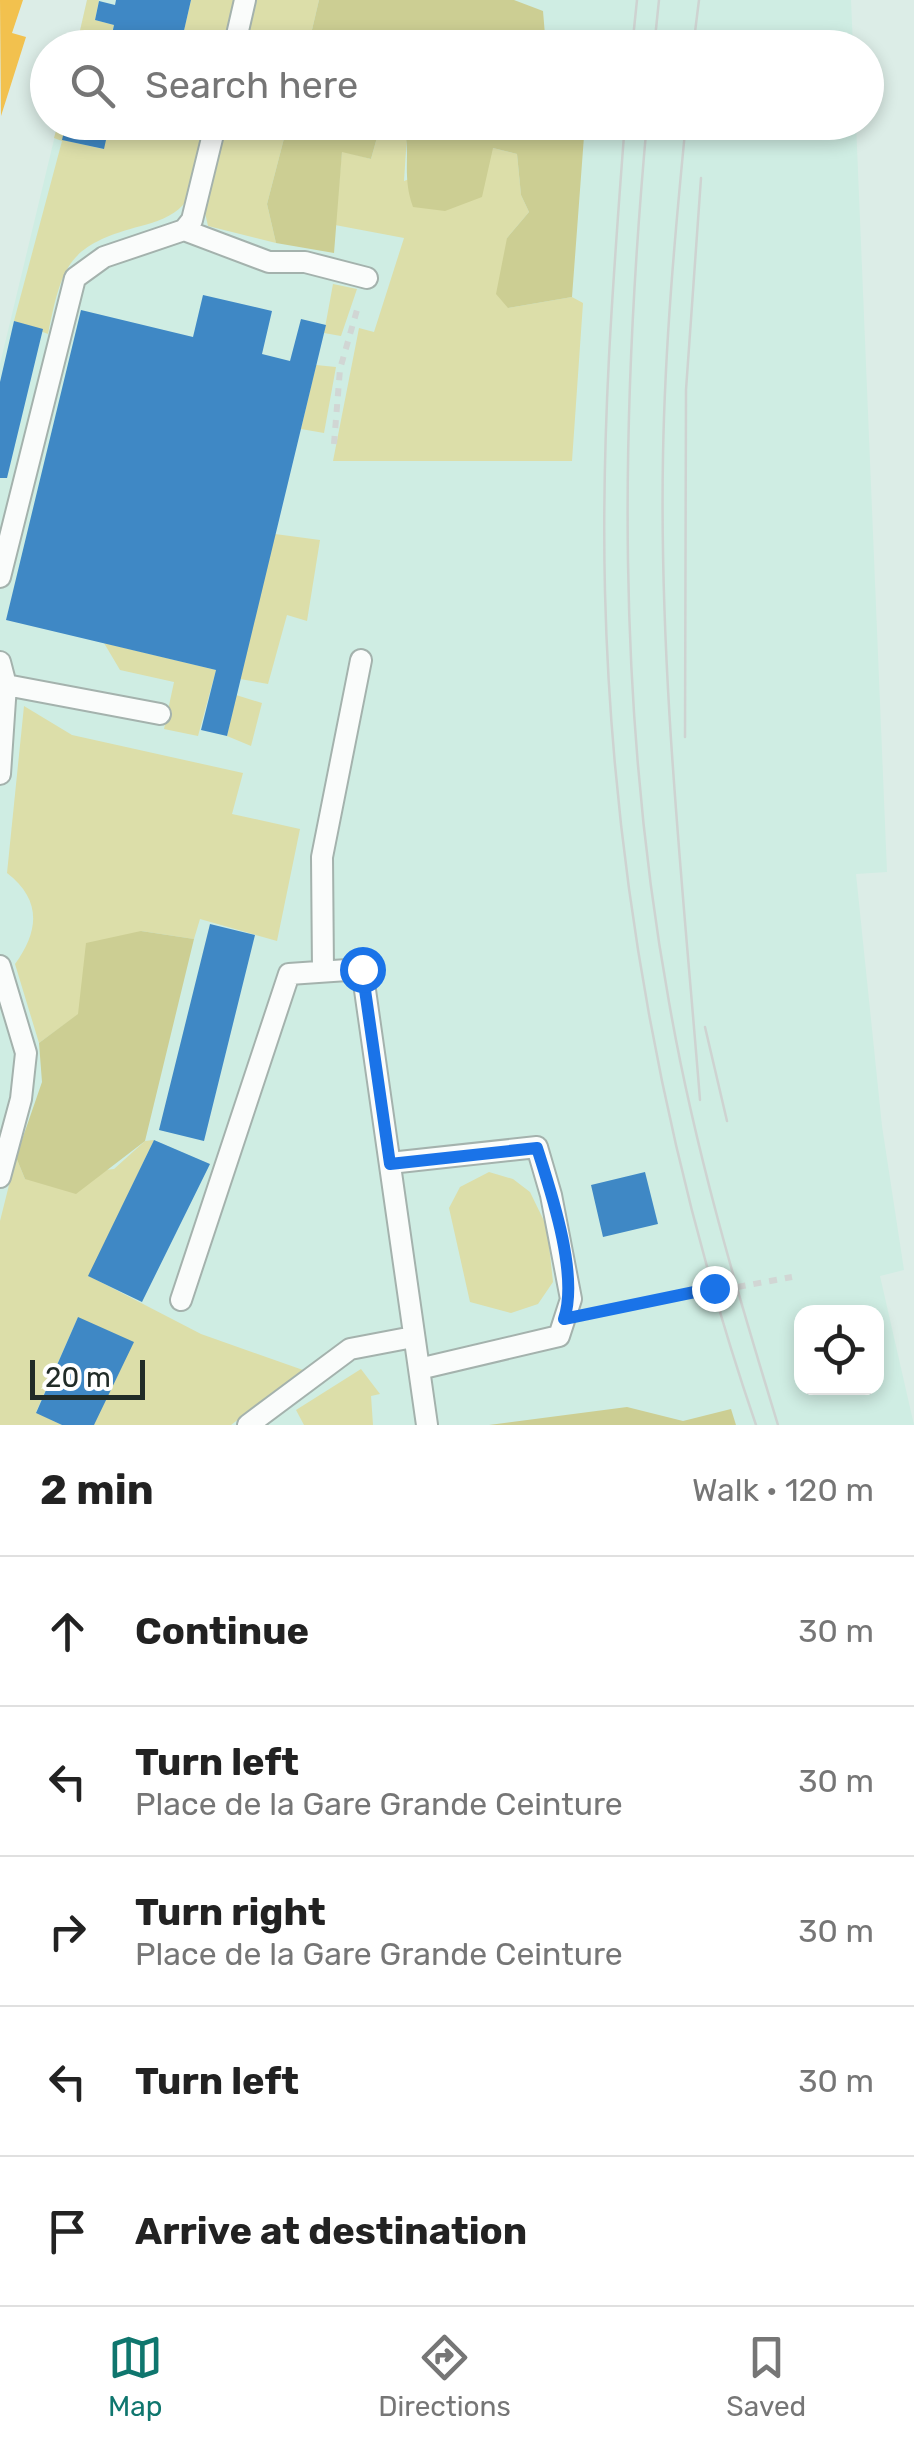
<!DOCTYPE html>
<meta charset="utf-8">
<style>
:root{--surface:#fff;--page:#f6f6f6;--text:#222;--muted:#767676;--line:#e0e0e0;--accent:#0f766e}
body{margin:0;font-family:Rubik,sans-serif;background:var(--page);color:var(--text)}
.controls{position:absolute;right:30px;bottom:30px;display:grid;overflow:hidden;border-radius:20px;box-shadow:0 5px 15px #0003}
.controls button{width:90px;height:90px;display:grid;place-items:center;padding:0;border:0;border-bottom:2px solid var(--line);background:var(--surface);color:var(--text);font:50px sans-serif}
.scale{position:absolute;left:30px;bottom:25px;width:115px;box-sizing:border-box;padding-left:10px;border:5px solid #212c28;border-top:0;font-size:28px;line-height:35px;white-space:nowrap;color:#212c28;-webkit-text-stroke:8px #fff;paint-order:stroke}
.stop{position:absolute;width:30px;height:30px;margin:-22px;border:8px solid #1a73e8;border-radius:50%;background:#fff}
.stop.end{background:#1a73e8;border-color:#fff;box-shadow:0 2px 10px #0008}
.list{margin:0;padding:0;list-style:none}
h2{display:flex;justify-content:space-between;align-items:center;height:130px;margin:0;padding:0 40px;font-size:42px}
h2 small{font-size:32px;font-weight:400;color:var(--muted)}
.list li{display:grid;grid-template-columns:65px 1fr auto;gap:30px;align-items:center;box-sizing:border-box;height:150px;padding:0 40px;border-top:2px solid var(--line)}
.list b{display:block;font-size:38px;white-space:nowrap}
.list p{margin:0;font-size:32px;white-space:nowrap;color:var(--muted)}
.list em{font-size:32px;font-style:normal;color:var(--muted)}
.icon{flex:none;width:55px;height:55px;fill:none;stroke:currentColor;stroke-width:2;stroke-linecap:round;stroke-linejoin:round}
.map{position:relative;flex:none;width:914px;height:1425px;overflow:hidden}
.search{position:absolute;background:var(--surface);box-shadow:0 5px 15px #0003;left:30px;right:30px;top:30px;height:110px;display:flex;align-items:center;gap:25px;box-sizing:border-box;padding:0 35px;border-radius:55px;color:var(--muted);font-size:38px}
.sheet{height:880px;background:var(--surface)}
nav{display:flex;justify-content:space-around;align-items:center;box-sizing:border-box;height:140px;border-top:2px solid var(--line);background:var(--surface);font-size:28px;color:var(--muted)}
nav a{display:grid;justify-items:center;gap:5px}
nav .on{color:var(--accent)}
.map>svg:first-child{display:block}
.built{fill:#cfede3;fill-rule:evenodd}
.green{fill:#dcdea9}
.forest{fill:#ccce93}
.homes{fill:#f2c14e}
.schools{fill:#3f88c5}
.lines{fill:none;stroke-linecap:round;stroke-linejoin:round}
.service-casing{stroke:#a4b2ad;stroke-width:24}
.path{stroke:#d1d6d4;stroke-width:6;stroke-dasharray:8 8;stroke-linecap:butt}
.service{stroke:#fafcfb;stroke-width:20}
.tram{stroke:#ced3d1;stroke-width:2.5}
.route{stroke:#1a73e8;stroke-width:12}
</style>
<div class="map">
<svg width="914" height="1425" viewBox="0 0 914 1425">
<rect width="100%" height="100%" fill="#dcede7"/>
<path class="built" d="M87,0H851L853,47L76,48Z
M58,123H856L887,872L856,874L882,1126L904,1270L880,1276L914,1425H0V364ZM802,1312H876V1388H802Z"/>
<path class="green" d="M87,0H99L95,20L114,25L109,47L76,48Z
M191,0H236L224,47L180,48Z
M257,0H319L308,47L245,48Z
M58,123H66L63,140L103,149L110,123H207C201,147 199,186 183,205C172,217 156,222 141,226C68,245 62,265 48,334L14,321L62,141L54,138Z
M227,123H288L267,204L276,243L208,226L205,213Z
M381,123H403L407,136L404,181L493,148L517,154L521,195L529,212L507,238L508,308L572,297L583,303L572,461H333L359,328L374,332L404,238L335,225L342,151L371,159Z
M333,284L357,289L341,336L324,333Z
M316,365L336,367L324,433L301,429Z
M275,534L320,540L307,621L287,615L268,684L240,679Z
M104,643L216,670L198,736L164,729L174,682L120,670Z
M236,695L262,703L251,746L227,736Z
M24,706L72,735L243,773L232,814L300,829L277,941L200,919L194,939L141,931L79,1014L39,1043L15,964C39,931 42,900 7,873Z
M154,1140L89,1276L201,1334L303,1370L231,1425H94L78,1317L36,1412L62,1425H0V1221L16,1157L25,1179L114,1169L145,1141Z
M489,1172L513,1179L530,1192L547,1227L553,1282L538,1304L511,1313L470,1302L449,1208L460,1187Z
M361,1369L380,1394L371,1396L373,1425H304L296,1410Z"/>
<path class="forest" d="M319,0H514L543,11L546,47H308Z
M288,123H381L371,159L342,152L334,253L276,243L267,204Z
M403,123H585L572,297L508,308L496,294L507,238L529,212L521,195L517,154L493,148L482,197L445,211L413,207C401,174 412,152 403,123Z
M141,931L194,939L145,1141L76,1194L25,1179L16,1157L42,1082L39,1043L78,1014L86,943Z
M627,1407L683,1421L731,1409L736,1425H489Z"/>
<path class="homes" d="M0,0H23L12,33L26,37L1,116Z"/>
<path class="schools" d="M116,0H191L180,48H109L114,25L95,20L99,1L115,5Z
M66,122H110L104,149L62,140Z
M203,295L272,311L262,354L290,361L301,319L326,325L227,736L201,730L216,670L6,620L81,310L193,337Z
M14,321L43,329L7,478H0V382Z
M210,924L255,935L204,1141L159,1130Z
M154,1140L210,1164L142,1302L88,1276Z
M645,1172L658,1224L603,1237L591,1185Z
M78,1317L134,1342L94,1425H62L36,1413Z"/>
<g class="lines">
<g class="service-casing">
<path id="service" d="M234,48L245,0
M184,230L269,262H305L367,278
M0,577L75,278L104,257L184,230L192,220L216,122
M0,662L6,685L0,774
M6,685L160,714
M0,966L26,1053L21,1099L0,1177
M323,971L322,857L361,660
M390,1163L537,1147L551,1195L571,1299L559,1336L419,1369
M181,1300L289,974L362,969L427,1425
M248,1425L350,1349L413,1337"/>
</g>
<path class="path" d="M334,444L340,369L359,303
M596,1313L792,1277"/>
<use href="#service" class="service"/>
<path class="tram" d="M632,48L637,0
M654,48L659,0
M693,48L699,0
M625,122C613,279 601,435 605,592C612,873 665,1159 756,1425
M647,122C620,417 616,709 669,1002C694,1146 735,1285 778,1425
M686,122C675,233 665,344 663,456C659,670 683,887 700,1100
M685,737L686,390L701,178
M705,1027L727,1121"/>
</g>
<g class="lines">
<path class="route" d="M362,969L390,1164L537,1148C551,1192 579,1275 564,1319L714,1288"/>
</g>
</svg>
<div class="controls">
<button><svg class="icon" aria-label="locate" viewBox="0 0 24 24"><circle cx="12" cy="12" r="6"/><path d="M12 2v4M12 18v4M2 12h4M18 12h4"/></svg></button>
</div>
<div class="scale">20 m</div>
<div class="stop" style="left:362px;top:969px"></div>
<div class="stop end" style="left:714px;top:1288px"></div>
<div class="search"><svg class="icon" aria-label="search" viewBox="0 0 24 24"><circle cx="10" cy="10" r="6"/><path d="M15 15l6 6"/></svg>Search here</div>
</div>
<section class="sheet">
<h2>2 min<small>Walk · 120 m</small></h2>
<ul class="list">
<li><svg class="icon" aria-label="ahead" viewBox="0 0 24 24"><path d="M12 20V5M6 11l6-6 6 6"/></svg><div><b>Continue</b></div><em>30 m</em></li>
<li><svg class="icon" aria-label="left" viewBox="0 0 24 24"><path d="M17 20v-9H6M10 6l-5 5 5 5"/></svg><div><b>Turn left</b><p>Place de la Gare Grande Ceinture</p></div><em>30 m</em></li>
<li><svg class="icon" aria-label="right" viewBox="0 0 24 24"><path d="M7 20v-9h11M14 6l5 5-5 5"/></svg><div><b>Turn right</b><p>Place de la Gare Grande Ceinture</p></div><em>30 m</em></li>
<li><svg class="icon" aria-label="left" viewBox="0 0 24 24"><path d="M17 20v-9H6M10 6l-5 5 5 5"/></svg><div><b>Turn left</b></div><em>30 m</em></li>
<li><svg class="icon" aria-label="arrive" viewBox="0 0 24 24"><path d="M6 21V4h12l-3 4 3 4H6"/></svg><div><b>Arrive at destination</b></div></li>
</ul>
</section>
<nav>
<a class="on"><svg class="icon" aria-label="map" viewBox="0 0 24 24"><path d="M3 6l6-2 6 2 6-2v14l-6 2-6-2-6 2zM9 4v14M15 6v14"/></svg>Map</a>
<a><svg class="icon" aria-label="directions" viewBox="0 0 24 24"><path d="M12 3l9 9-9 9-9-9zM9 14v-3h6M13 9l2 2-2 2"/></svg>Directions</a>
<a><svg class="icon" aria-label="saved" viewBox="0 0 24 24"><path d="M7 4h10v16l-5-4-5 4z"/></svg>Saved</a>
</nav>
